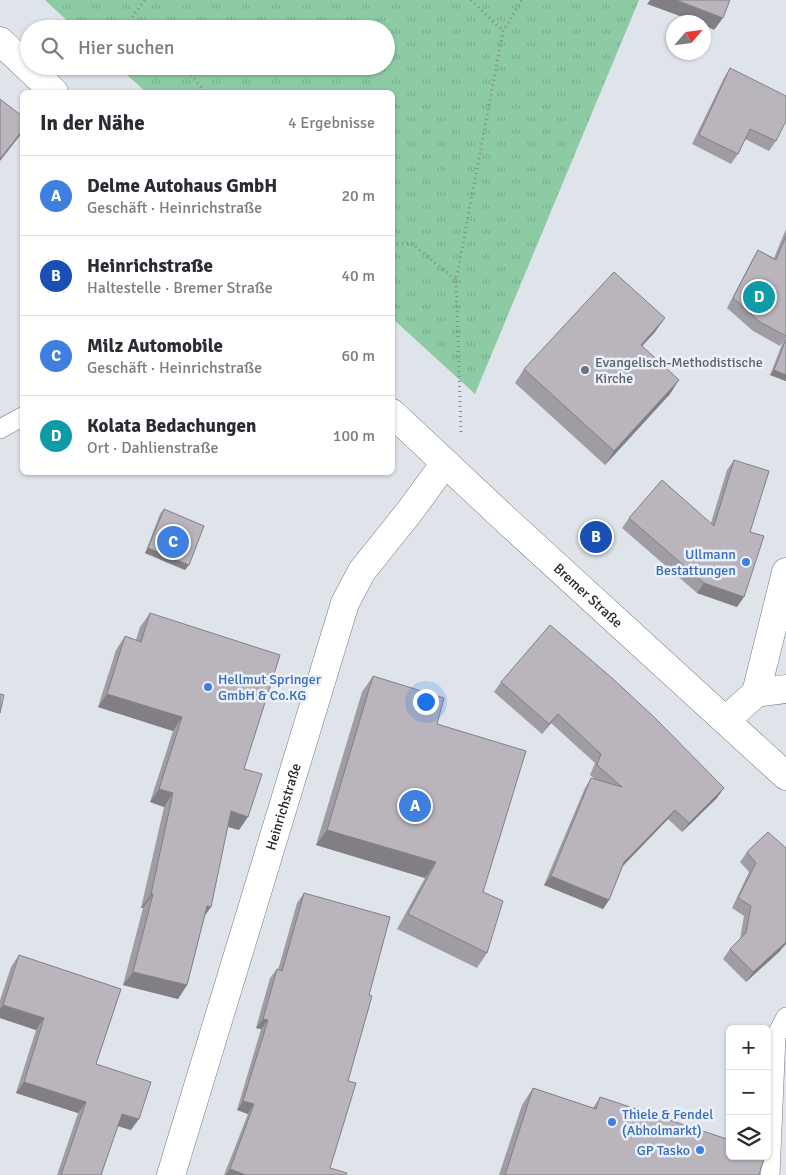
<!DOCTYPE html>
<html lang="de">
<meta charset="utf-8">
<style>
:root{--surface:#fff;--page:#f2f2f3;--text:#2b2b33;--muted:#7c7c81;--line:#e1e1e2;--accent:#b45309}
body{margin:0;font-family:Signika,sans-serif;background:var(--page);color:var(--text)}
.controls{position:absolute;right:15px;bottom:15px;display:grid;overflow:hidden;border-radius:8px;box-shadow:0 1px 4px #0004}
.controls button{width:45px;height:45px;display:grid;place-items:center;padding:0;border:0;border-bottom:1px solid var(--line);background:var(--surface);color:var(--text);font:25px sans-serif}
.compass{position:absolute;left:666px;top:15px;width:45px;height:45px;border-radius:50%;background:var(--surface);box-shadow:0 1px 4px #0004;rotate:62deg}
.you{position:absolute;left:425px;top:701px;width:18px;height:18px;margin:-12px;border:4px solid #fff;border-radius:50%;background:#1a73e8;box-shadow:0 0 0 8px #1a73e833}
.badge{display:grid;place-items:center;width:32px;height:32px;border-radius:50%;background:var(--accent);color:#fff;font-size:16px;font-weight:700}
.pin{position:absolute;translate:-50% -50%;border:2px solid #fff;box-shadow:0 1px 5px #0006}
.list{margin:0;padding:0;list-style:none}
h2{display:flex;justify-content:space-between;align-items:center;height:65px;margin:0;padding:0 20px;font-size:21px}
h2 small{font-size:16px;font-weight:400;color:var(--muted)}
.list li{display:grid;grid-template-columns:32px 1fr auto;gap:15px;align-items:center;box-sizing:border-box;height:80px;padding:0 20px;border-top:1px solid var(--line)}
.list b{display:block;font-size:19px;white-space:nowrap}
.list p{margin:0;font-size:16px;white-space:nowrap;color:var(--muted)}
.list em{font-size:16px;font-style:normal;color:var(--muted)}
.icon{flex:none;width:28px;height:28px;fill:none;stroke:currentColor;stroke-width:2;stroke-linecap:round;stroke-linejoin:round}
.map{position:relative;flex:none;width:786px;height:1175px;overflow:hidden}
.search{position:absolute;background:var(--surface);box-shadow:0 1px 4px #0004;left:20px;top:20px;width:375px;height:55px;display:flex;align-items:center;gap:12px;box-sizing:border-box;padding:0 18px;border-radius:28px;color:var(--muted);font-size:19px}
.panel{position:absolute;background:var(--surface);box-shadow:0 1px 4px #0004;left:20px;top:90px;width:375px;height:385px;border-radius:8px}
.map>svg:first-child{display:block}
.park{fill:url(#park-tufts)}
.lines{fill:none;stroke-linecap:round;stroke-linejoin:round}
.lane-casing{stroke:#757a81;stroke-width:20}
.street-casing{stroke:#757a81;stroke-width:29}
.secondary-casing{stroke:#757a81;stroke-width:29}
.path{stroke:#85888d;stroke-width:3;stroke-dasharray:1 4;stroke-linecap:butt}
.lane{stroke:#fff;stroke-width:19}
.street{stroke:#fff;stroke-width:28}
.secondary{stroke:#fff;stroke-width:28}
.wall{fill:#a09ca3}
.shaded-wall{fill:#827f84}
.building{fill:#bab5bd;stroke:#827f84}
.worship-dot{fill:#6b7280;stroke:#ecf1f9;stroke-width:2}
.shop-dot{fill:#3f7fe0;stroke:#ecf1f9;stroke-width:2}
.labels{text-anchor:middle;stroke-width:5;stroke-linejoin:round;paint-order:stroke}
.worship-label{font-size:14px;fill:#5b616d;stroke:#ecf1f9;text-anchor:start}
.shop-label{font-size:14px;fill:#366cbe;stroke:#ecf1f9;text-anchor:end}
.street-label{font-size:14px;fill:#26282b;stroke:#ecf1f9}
</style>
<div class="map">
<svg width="786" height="1175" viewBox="0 0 786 1175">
<defs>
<pattern id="park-tufts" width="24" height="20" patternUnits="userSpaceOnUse" patternTransform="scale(1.25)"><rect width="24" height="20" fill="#8dcba5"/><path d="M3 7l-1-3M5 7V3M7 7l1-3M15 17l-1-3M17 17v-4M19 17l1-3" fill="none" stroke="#7aae8e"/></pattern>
</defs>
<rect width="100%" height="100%" fill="#dfe4eb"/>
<path class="park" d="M45,0H639L475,394L393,319L392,92H146L117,66H386V29H76Z"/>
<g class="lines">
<g class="lane-casing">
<path id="lane" d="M0,429L22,417
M770,1175L776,1036L786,1017"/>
</g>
<g class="street-casing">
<g id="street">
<path d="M756,693L786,572"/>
<path d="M726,720L756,693L786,689"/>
<path id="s1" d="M171,1175L345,603L362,571L410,511L445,463"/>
</g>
</g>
<g class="secondary-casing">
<g id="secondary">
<path d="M0,41L54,92"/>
<path id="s2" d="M392,413L505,519L786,776"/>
</g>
</g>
<path class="path" d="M471,0L503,31
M123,29L145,0
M179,66L185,69L206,92
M79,73L86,66
M392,245L411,243L456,280
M461,432L456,280L503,31L522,0"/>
<use href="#lane" class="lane"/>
<use href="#street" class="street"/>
<use href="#secondary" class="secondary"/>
</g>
<path class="wall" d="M730,68L776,141L769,151L745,139L738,154L731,164L692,144L724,78Z
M786,229V338L780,346L753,331L727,308L752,260L758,250L774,258Z
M655,332L642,346L670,394L605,465L515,383L524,369Z
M786,339V381L770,375L783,342Z
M734,460L750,532L737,607L697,593L622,528L629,518L711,523L727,470Z
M164,509L185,570L145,553L160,514Z
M150,613L244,769L239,830L228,827L187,985L178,999L123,985L143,908H141L164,807L150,802L173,731L98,707L116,650L125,636L136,640L140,627Z
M373,676L437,724L483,892L487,953L477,968L397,929L425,878L316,845L362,692Z
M501,682L717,798L682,832L668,819L623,866L609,900L603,909L544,885L585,788L591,778L595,779L590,775L595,763L551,723L542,734L494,692Z
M768,832L780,951L746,982L723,959L730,949L740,939L744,916L732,908L749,872L740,862L747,852Z
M304,893L369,995L348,1081L330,1168L346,1175H224L248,1114L237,1110L261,1029L256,1028L270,978L277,969L278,970L297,903Z
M19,955L96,1064L131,1130L118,1126L101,1175H57L78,1113L16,1093L36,1030L0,1018V1000L11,967Z
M533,1088L593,1108L600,1097L759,1175H499L522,1105Z"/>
<path class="shaded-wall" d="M650,0H676L723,18L714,30L704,25V22H696L647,4Z
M22,131V133L0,161V159Z
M665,318L655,332L631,358L641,345Z
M774,370L786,375V381L770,375Z
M679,380L670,394L605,465L614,451Z
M148,548L189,565L185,570L145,553Z
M704,583L744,597L737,607L697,593Z
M107,694L182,717L173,731L98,707Z
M558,714L551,723L542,734L549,724Z
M724,788L717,798L682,832L689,823Z
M159,789L173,793L164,807L150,802Z
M675,810L668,819L618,871L624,862Z
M231,811L248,817L239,830L222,825Z
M327,830L436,862L425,878L316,845Z
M551,876L609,900L603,909L544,885Z
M151,894H153L143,908H141Z
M207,906L211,907L201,921Z
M786,942V944L780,951L746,982L753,972Z
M133,972L187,985L178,999L123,985Z
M3,1005L44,1018L36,1030L0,1018V1009Z
M263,1019L268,1020L261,1029L256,1028Z
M24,1082L86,1102L78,1113L16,1093Z
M243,1101L254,1104L248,1114L237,1110Z
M122,1114L139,1119L131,1130L114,1125Z
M230,1169L246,1175H226Z"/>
<path class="building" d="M676,0H730L723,18Z
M730,68L786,96V121L776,141L750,129L738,154L699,135Z
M0,99L22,116V131L0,159Z
M786,236V336L760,322L733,298L758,250L776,260Z
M614,272L665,318L641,345L679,380L614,451L524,369Z
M786,339V375L774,370Z
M734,460L769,471L750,532L764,536L744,597L704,583L629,518L662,480L714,526Z
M164,509L204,526L189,565L148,548Z
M150,613L280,655L244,769L262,774L248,817L231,811L211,907L207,906L187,985L133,972L153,894H151L173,793L159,789L182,717L107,694L125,636L141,642Z
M550,625L612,678L655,718L724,788L689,823L675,810L624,862L609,900L551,876L591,778L622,787L597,765L601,754L558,714L549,724L501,682Z
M373,676L444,698L437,724L526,751L483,892L503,901L487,953L408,914L436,862L327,830Z
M0,694L4,695L0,713Z
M768,832L786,848V942L753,972L730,949L746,933L751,906L738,898L756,863L747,852Z
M304,893L390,917L369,995L372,996L348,1081L356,1083L330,1168L347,1173L346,1175H246L230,1169L254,1104L243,1101L268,1020L263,1019L277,969L282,971Z
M19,955L121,989L96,1064L151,1082L139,1119L122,1114L101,1175H61L86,1102L24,1082L44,1018L3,1005Z
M533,1088L596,1109L600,1097L730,1140V1156H765L759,1175H505Z"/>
<circle class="worship-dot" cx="585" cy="370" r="5"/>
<g class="shop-dot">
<circle cx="746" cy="562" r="5"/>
<circle cx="208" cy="687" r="5"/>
<circle cx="612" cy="1122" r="5"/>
<circle cx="700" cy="1150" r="5"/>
</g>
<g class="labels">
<g class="worship-label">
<text x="595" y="367">Evangelisch-Methodistische<tspan x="595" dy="16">Kirche</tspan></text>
</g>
<g class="shop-label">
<text x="736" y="559">Ullmann<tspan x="736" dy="16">Bestattungen</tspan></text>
<text x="218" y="684" text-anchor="start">Hellmut Springer<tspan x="218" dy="16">GmbH &amp; Co.KG</tspan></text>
<text x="622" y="1119" text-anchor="start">Thiele &amp; Fendel<tspan x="622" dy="16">(Abholmarkt)</tspan></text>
<text x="690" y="1155">GP Tasko</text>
</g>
<g class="street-label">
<text dy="5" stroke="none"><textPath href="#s2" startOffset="268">Bremer Straße</textPath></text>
<text dy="5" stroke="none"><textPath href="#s1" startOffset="385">Heinrichstraße</textPath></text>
</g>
</g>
</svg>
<div class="controls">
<button>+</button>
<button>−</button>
<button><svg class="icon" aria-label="layers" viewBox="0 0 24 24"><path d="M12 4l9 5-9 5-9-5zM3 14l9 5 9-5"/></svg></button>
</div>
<svg class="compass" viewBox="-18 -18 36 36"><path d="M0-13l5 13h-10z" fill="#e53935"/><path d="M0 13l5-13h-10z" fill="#7c7c81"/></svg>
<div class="you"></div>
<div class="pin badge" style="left:415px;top:806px;background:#3f7fe0">A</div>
<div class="pin badge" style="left:596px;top:537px;background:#1a4fb4">B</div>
<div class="pin badge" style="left:173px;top:542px;background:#3f7fe0">C</div>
<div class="pin badge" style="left:759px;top:297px;background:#0f9aa8">D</div>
<div class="search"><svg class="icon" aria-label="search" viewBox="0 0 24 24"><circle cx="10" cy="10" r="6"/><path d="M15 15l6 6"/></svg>Hier suchen</div>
<section class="panel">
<h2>In der Nähe<small>4 Ergebnisse</small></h2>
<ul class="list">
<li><span class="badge" style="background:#3f7fe0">A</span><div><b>Delme Autohaus GmbH</b><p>Geschäft · Heinrichstraße</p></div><em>20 m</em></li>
<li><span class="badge" style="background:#1a4fb4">B</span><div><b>Heinrichstraße</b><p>Haltestelle · Bremer Straße</p></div><em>40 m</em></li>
<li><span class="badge" style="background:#3f7fe0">C</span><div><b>Milz Automobile</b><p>Geschäft · Heinrichstraße</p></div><em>60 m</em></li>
<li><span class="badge" style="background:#0f9aa8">D</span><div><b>Kolata Bedachungen</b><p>Ort · Dahlienstraße</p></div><em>100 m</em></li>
</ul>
</section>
</div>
